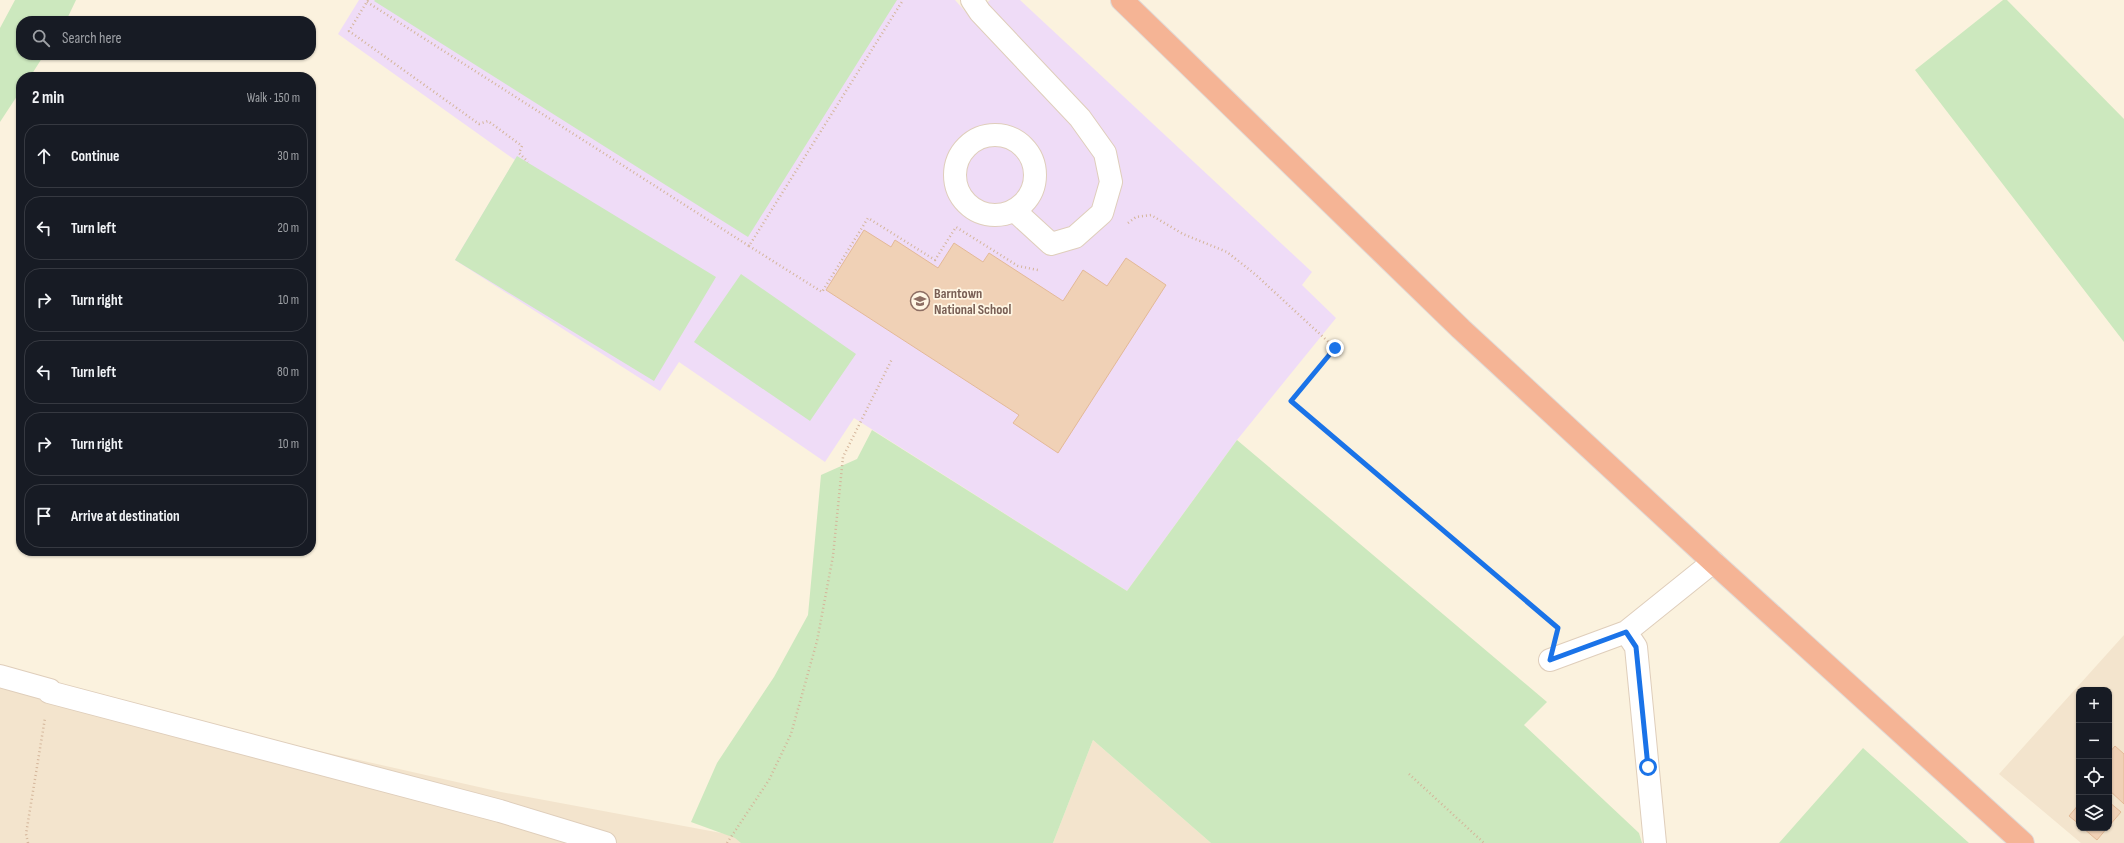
<!DOCTYPE html>
<meta charset="utf-8">
<style>
:root{--surface:#171b24;--page:#242831;--text:#f1f3f6;--muted:#9ea1a6;--line:#363941}
body{margin:0;font-family:"Sofia Sans Condensed",sans-serif;background:var(--page);color:var(--text)}
.controls{position:absolute;right:12px;bottom:12px;display:grid;overflow:hidden;border-radius:8px;box-shadow:0 1px 3px #0004}
.controls button{width:36px;height:36px;display:grid;place-items:center;padding:0;border:0;border-bottom:1px solid var(--line);background:var(--surface);color:var(--text);font:20px sans-serif}
.stop{position:absolute;width:12px;height:12px;margin:-9px;border:3px solid #1a73e8;border-radius:50%;background:#fff}
.stop.end{background:#1a73e8;border-color:#fff;box-shadow:0 1px 4px #0008}
.list{margin:0;padding:0;list-style:none}
h2{display:flex;justify-content:space-between;align-items:center;height:52px;margin:0;padding:0 16px;font-size:17px}
h2 small{font-size:13px;font-weight:400;color:var(--muted)}
.list li{display:grid;grid-template-columns:26px 1fr auto;gap:12px;align-items:center;box-sizing:border-box;height:64px;margin:0 8px 8px;padding:0 8px;border:1px solid var(--line);border-radius:16px}
.list b{display:block;font-size:15px;white-space:nowrap}
.list em{font-size:13px;font-style:normal;color:var(--muted)}
.icon{flex:none;width:22px;height:22px;fill:none;stroke:currentColor;stroke-width:2;stroke-linecap:round;stroke-linejoin:round}
.map{position:relative;flex:none;width:2124px;height:843px;overflow:hidden}
.search{position:absolute;background:var(--surface);box-shadow:0 1px 3px #0004;left:16px;top:16px;width:300px;height:44px;display:flex;align-items:center;gap:10px;box-sizing:border-box;padding:0 14px;border-radius:16px;color:var(--muted);font-size:15px}
.panel{position:absolute;background:var(--surface);box-shadow:0 1px 3px #0004;left:16px;top:72px;width:300px;height:484px;border-radius:16px}
.map>svg:first-child{display:block}
.residential{fill:#f3e4cd;fill-rule:evenodd}
.education{fill:#efdcf7}
.green{fill:#cce8be}
.building{fill:#f0d1b6;stroke:#e3b997}
.lines{fill:none;stroke-linecap:round;stroke-linejoin:round}
.minor-casing{stroke:#dfcebb;stroke-width:24}
.highway-casing{stroke:#e0dad7;stroke-width:24}
.path{stroke:#d4b59a;stroke-width:2.5;stroke-dasharray:1 3;stroke-linecap:butt}
.minor{stroke:#fff;stroke-width:22}
.highway{stroke:#f5b495;stroke-width:22}
.route{stroke:#1a73e8;stroke-width:5}
.labels{text-anchor:middle;stroke-width:3.5;stroke-linejoin:round;paint-order:stroke}
.education-label{font-size:14px;font-weight:bold;fill:#785e54;stroke:#fff6e4;text-anchor:start}
</style>
<div class="map">
<svg width="2124" height="843" viewBox="0 0 2124 843">
<rect width="100%" height="100%" fill="#fbf2de"/>
<path class="residential" d="M2124,635V843H2081L1999,774ZM2079,690H2109V828H2079Z
M0,679L501,792L732,835L743,843H0Z
M1093,740L1211,843H1053Z"/>
<path class="education" d="M359,0H955L971,18L990,0H1020L1312,272L1302,285L1336,318L1237,440L1127,591L854,418L825,462L679,362L660,391L455,260L515,160L338,34Z"/>
<path class="green" d="M15,0H76L66,21H21V55H44L30,77H21V90L0,122V28Z
M375,0H897L748,237L374,1Z
M2003,0H2007L2124,119V342L1915,70Z
M517,156L716,277L654,381L455,260Z
M741,274L856,354L810,421L694,342Z
M872,430L1127,591L1237,440L1547,702L1524,725L1639,833L1642,843H1211L1093,740L1053,843H741L735,838L691,822L717,763L774,677L808,615L821,475L857,459Z
M1863,748L1969,843H1779Z"/>
<path class="building" d="M864,230L891,247L895,240L938,268L954,243L983,262L989,253L1063,301L1083,270L1107,286L1126,258L1166,285L1058,453L1013,423L1019,415L826,290Z
M2115,746L2124,754V804L2109,790V753Z
M2109,802L2121,812L2109,826Z
M2079,804V824L2069,816Z
M2083,828H2107L2097,840Z"/>
<g class="lines">
<g class="minor-casing">
<path id="minor" d="M972,0L980,12L1080,118L1105,153L1111,182L1102,213L1075,237L1051,244L1015,211
M955 175a40 40 0 1 1 80 0a40 40 0 1 1-80 0Z
M1550,660L1626,632
M0,676L50,690L49,692L500,811L605,843
M1655,843L1636,647L1626,632L1713,562"/>
</g>
<g class="highway-casing">
<path id="highway" d="M1122,0L1461,329L1713,562L2023,843"/>
</g>
<path class="path" d="M368,0L349,31L479,124L488,121L522,146L519,153L528,162
M367,2L749,246L903,0
M1128,223L1136,217L1151,215L1183,234L1227,252L1256,275L1335,348L1291,401L1557,627
M749,246L822,292L868,218L935,260L956,227L1018,266L1038,270
M1409,774L1484,843
M28,843L26,834L45,718
M727,843L769,780L791,734L817,641L833,556L843,457L892,359"/>
<use href="#minor" class="minor"/>
<use href="#highway" class="highway"/>
</g>
<g class="lines">
<path class="route" d="M1335,348L1291,401L1558,628L1550,660L1626,632L1636,647L1648,767"/>
</g>
<defs>
<g id="school-ring" transform="scale(1)"><circle r="9.5" fill="#fff6e4" stroke="#8d6e63" stroke-width="1.5"/><path d="M0-5L7-2L0 1L-7-2ZM-4 1L0 2.5L4 1V4Q0 6-4 4Z" fill="#8d6e63"/></g>
</defs>
<g fill-rule="evenodd">
<use href="#school-ring" x="920" y="301"/>
</g>
<g class="labels">
<g class="education-label">
<text x="934" y="298">Barntown<tspan x="934" dy="16">National School</tspan></text>
</g>
</g>
</svg>
<div class="controls">
<button>+</button>
<button>−</button>
<button><svg class="icon" aria-label="locate" viewBox="0 0 24 24"><circle cx="12" cy="12" r="6"/><path d="M12 2v4M12 18v4M2 12h4M18 12h4"/></svg></button>
<button><svg class="icon" aria-label="layers" viewBox="0 0 24 24"><path d="M12 4l9 5-9 5-9-5zM3 14l9 5 9-5"/></svg></button>
</div>
<div class="stop" style="left:1648px;top:767px"></div>
<div class="stop end" style="left:1335px;top:348px"></div>
<div class="search"><svg class="icon" aria-label="search" viewBox="0 0 24 24"><circle cx="10" cy="10" r="6"/><path d="M15 15l6 6"/></svg>Search here</div>
<section class="panel">
<h2>2 min<small>Walk · 150 m</small></h2>
<ul class="list">
<li><svg class="icon" aria-label="ahead" viewBox="0 0 24 24"><path d="M12 20V5M6 11l6-6 6 6"/></svg><div><b>Continue</b></div><em>30 m</em></li>
<li><svg class="icon" aria-label="left" viewBox="0 0 24 24"><path d="M17 20v-9H6M10 6l-5 5 5 5"/></svg><div><b>Turn left</b></div><em>20 m</em></li>
<li><svg class="icon" aria-label="right" viewBox="0 0 24 24"><path d="M7 20v-9h11M14 6l5 5-5 5"/></svg><div><b>Turn right</b></div><em>10 m</em></li>
<li><svg class="icon" aria-label="left" viewBox="0 0 24 24"><path d="M17 20v-9H6M10 6l-5 5 5 5"/></svg><div><b>Turn left</b></div><em>80 m</em></li>
<li><svg class="icon" aria-label="right" viewBox="0 0 24 24"><path d="M7 20v-9h11M14 6l5 5-5 5"/></svg><div><b>Turn right</b></div><em>10 m</em></li>
<li><svg class="icon" aria-label="arrive" viewBox="0 0 24 24"><path d="M6 21V4h12l-3 4 3 4H6"/></svg><div><b>Arrive at destination</b></div></li>
</ul>
</section>
</div>
